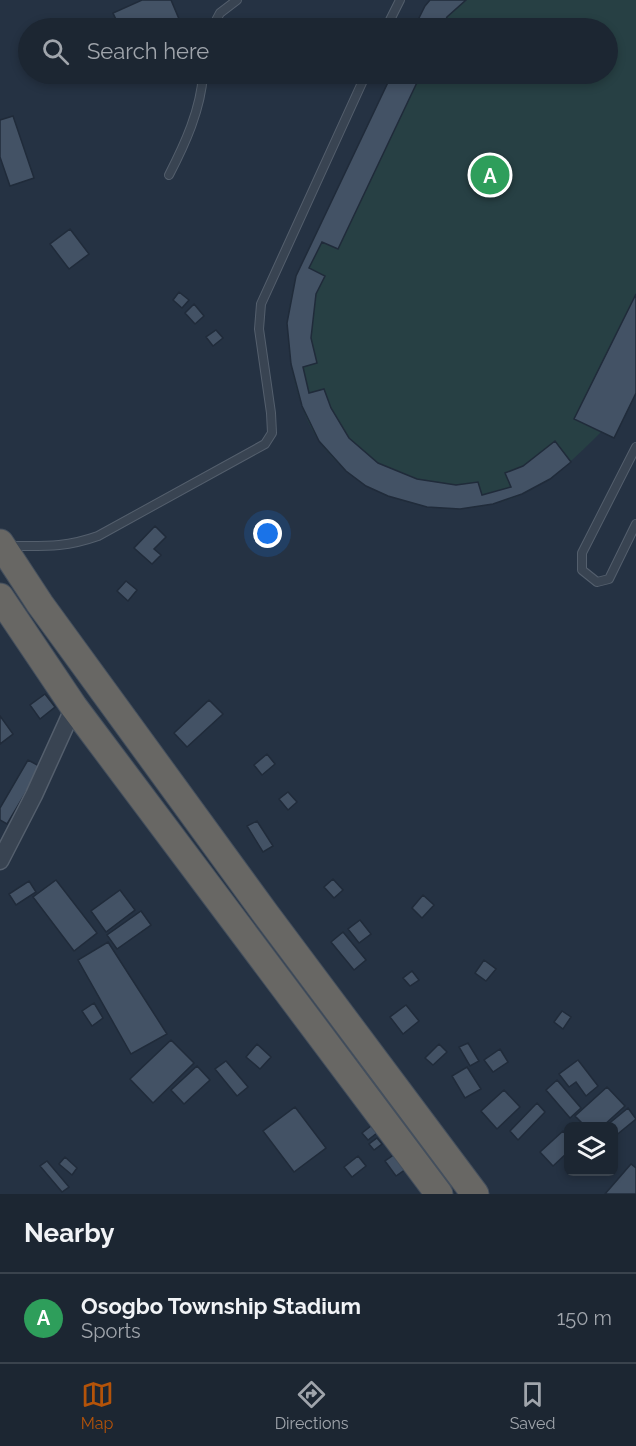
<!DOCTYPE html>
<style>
:root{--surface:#1c2632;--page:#29323e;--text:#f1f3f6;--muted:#a0a5ac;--line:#3a434d;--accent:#b45309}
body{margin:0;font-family:Raleway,sans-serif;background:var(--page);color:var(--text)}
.controls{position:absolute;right:18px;bottom:18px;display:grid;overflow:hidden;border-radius:9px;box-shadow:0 3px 9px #0003}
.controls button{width:54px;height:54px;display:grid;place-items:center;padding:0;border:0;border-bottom:2px solid var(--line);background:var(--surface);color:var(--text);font:30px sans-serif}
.you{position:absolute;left:268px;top:534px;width:21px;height:21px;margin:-15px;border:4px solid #fff;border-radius:50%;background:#1a73e8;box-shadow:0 0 0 9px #1a73e833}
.badge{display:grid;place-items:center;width:39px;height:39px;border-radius:50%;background:var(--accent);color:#fff;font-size:20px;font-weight:700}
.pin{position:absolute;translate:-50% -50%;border:3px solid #fff;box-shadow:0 2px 6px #0006}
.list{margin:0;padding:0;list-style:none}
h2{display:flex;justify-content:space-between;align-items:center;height:78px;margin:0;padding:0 24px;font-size:26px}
h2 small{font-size:20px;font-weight:400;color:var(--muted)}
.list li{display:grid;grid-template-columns:39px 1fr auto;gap:18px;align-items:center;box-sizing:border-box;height:90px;padding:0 24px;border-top:2px solid var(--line)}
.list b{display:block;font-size:22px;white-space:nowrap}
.list p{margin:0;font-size:20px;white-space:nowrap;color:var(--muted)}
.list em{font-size:20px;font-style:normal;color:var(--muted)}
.icon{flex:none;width:33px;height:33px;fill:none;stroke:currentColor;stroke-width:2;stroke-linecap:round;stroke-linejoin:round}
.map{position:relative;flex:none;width:636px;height:1194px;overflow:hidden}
.search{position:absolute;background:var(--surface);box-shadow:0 3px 9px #0003;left:18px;right:18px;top:18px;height:66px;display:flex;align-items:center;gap:15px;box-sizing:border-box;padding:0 21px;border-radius:33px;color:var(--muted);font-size:22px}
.sheet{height:168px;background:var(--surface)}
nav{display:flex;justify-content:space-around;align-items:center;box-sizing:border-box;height:84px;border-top:2px solid var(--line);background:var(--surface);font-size:16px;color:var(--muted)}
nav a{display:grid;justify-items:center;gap:3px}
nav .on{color:var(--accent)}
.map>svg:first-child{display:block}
.green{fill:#274044}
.building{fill:#435265;stroke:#202b3a;stroke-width:1.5}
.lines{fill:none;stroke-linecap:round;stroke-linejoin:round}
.service-casing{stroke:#545f6d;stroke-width:10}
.minor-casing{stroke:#545f6d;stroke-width:19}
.trunk-casing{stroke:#444f5d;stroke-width:29}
.service{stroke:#394452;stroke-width:8}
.minor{stroke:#394452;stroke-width:16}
.trunk{stroke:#686764;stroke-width:27}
</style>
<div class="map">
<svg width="636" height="1194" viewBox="0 0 636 1194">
<rect width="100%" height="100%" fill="#253243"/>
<path class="green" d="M430,0H636V393L614,438L601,432C577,456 554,479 523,494C453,525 364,505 319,441C299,412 287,360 288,324C289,280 313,240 332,201C352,158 372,116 392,74H608V28H414L425,6Z"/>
<path class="building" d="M142,0H171L179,19L165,26L166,28H120L113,13Z
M430,0H466L447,17L442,28H414L425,6Z
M392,74H421L338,249L322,242L309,268L325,276L316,294L311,338L317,363L303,367L309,393L324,389L331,408L349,438L378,463L417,479L456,485L478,482L482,495L511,487L505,473L523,466L555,441L571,462L550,479L522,494L493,504L460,509L427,507L388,496L366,486L346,471L319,441L302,406L291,364L287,323L296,276Z
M13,116L34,178L10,186L0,157V120Z
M70,229L89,254L69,269L50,244Z
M179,292L189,300L182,308L173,300Z
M636,294V393L614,438L574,419Z
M194,304L204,316L195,324L185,313Z
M216,330L223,338L213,346L206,337Z
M155,526L166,537L154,549L161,555L152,564L134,548Z
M126,581L137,590L128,601L117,591Z
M45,694L55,707L40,719L30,705Z
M209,700L223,714L187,747L174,733Z
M0,716L13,734L0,744Z
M267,754L275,764L262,775L254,765Z
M28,760L41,767L7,824L0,820V808Z
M288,792L297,802L288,810L279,799Z
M257,821L273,846L263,852L247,826Z
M333,879L343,890L334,898L324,887Z
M56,880L97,933L74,951L33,897Z
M29,881L36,892L16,905L9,894Z
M120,890L135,910L106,932L91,911Z
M423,895L434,905L422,918L412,908Z
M141,911L151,925L117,949L107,935Z
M360,920L371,934L359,943L348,929Z
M343,932L366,960L354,970L331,942Z
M108,942L167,1034L131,1054L78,960Z
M484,960L496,969L486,981L475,973Z
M412,971L419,980L410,986L403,978Z
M94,1003L103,1018L92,1026L82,1011Z
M406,1005L419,1021L403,1034L390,1017Z
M562,1011L571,1017L563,1029L554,1022Z
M171,1040L194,1063L153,1103L130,1079Z
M468,1043L479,1061L470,1066L459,1047Z
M257,1044L271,1057L260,1069L246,1057Z
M439,1044L447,1052L433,1065L425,1058Z
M500,1049L508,1062L493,1072L484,1060Z
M578,1060L598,1086L586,1096L576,1082L569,1087L559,1074Z
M226,1061L248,1087L237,1096L215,1069Z
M197,1066L210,1080L184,1104L171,1090Z
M467,1067L481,1089L465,1098L452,1076Z
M557,1080L581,1108L570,1118L546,1090Z
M607,1087L625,1106L603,1126H585L575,1116Z
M504,1090L520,1107L497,1129L481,1111Z
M537,1103L545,1112L518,1140L510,1131Z
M295,1107L326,1148L294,1172L263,1131Z
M628,1108L636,1119L614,1137V1126H606Z
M371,1126L377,1133L368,1140L362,1133Z
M563,1131L568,1137V1152L553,1166L540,1152Z
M377,1138L382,1144L374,1150L369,1144Z
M395,1154L406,1169L396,1176L385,1161Z
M358,1156L366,1166L352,1177L344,1167Z
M65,1157L77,1168L72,1175L59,1164Z
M47,1161L69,1187L62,1192L40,1166Z
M631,1164L636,1168V1194H605Z"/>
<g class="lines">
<g class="service-casing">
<path id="service" d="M212,28L220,13L237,0
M386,28L400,0
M169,175C185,144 201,109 203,74
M636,447L582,553V570L597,582L609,579L636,524
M8,546C44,546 64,548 98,536L265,444L272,433L271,413L259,329L261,304L366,74"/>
</g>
<g class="minor-casing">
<path id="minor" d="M0,861L34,795L74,707"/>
</g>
<g class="trunk-casing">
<path id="trunk" d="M0,543L40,604L265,913L475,1194
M0,597L74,707L439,1194"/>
</g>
<use href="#service" class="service"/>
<use href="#minor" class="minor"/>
<use href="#trunk" class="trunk"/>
</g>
</svg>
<div class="controls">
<button><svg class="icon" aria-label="layers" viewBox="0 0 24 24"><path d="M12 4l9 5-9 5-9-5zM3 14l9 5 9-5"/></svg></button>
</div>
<div class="you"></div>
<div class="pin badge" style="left:490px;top:175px;background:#2e9e5b">A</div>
<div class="search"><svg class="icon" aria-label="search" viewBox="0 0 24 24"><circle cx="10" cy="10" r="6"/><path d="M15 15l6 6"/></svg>Search here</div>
</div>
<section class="sheet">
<h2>Nearby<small></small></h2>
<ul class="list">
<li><span class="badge" style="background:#2e9e5b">A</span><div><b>Osogbo Township Stadium</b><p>Sports</p></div><em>150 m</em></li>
</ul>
</section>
<nav>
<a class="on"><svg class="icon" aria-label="map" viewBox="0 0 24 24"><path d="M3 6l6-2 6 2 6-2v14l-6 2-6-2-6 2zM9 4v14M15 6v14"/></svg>Map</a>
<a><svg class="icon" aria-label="directions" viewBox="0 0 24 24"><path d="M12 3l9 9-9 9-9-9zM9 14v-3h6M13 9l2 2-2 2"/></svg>Directions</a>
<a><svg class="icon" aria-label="saved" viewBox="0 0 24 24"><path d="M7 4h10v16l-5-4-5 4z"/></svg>Saved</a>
</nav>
